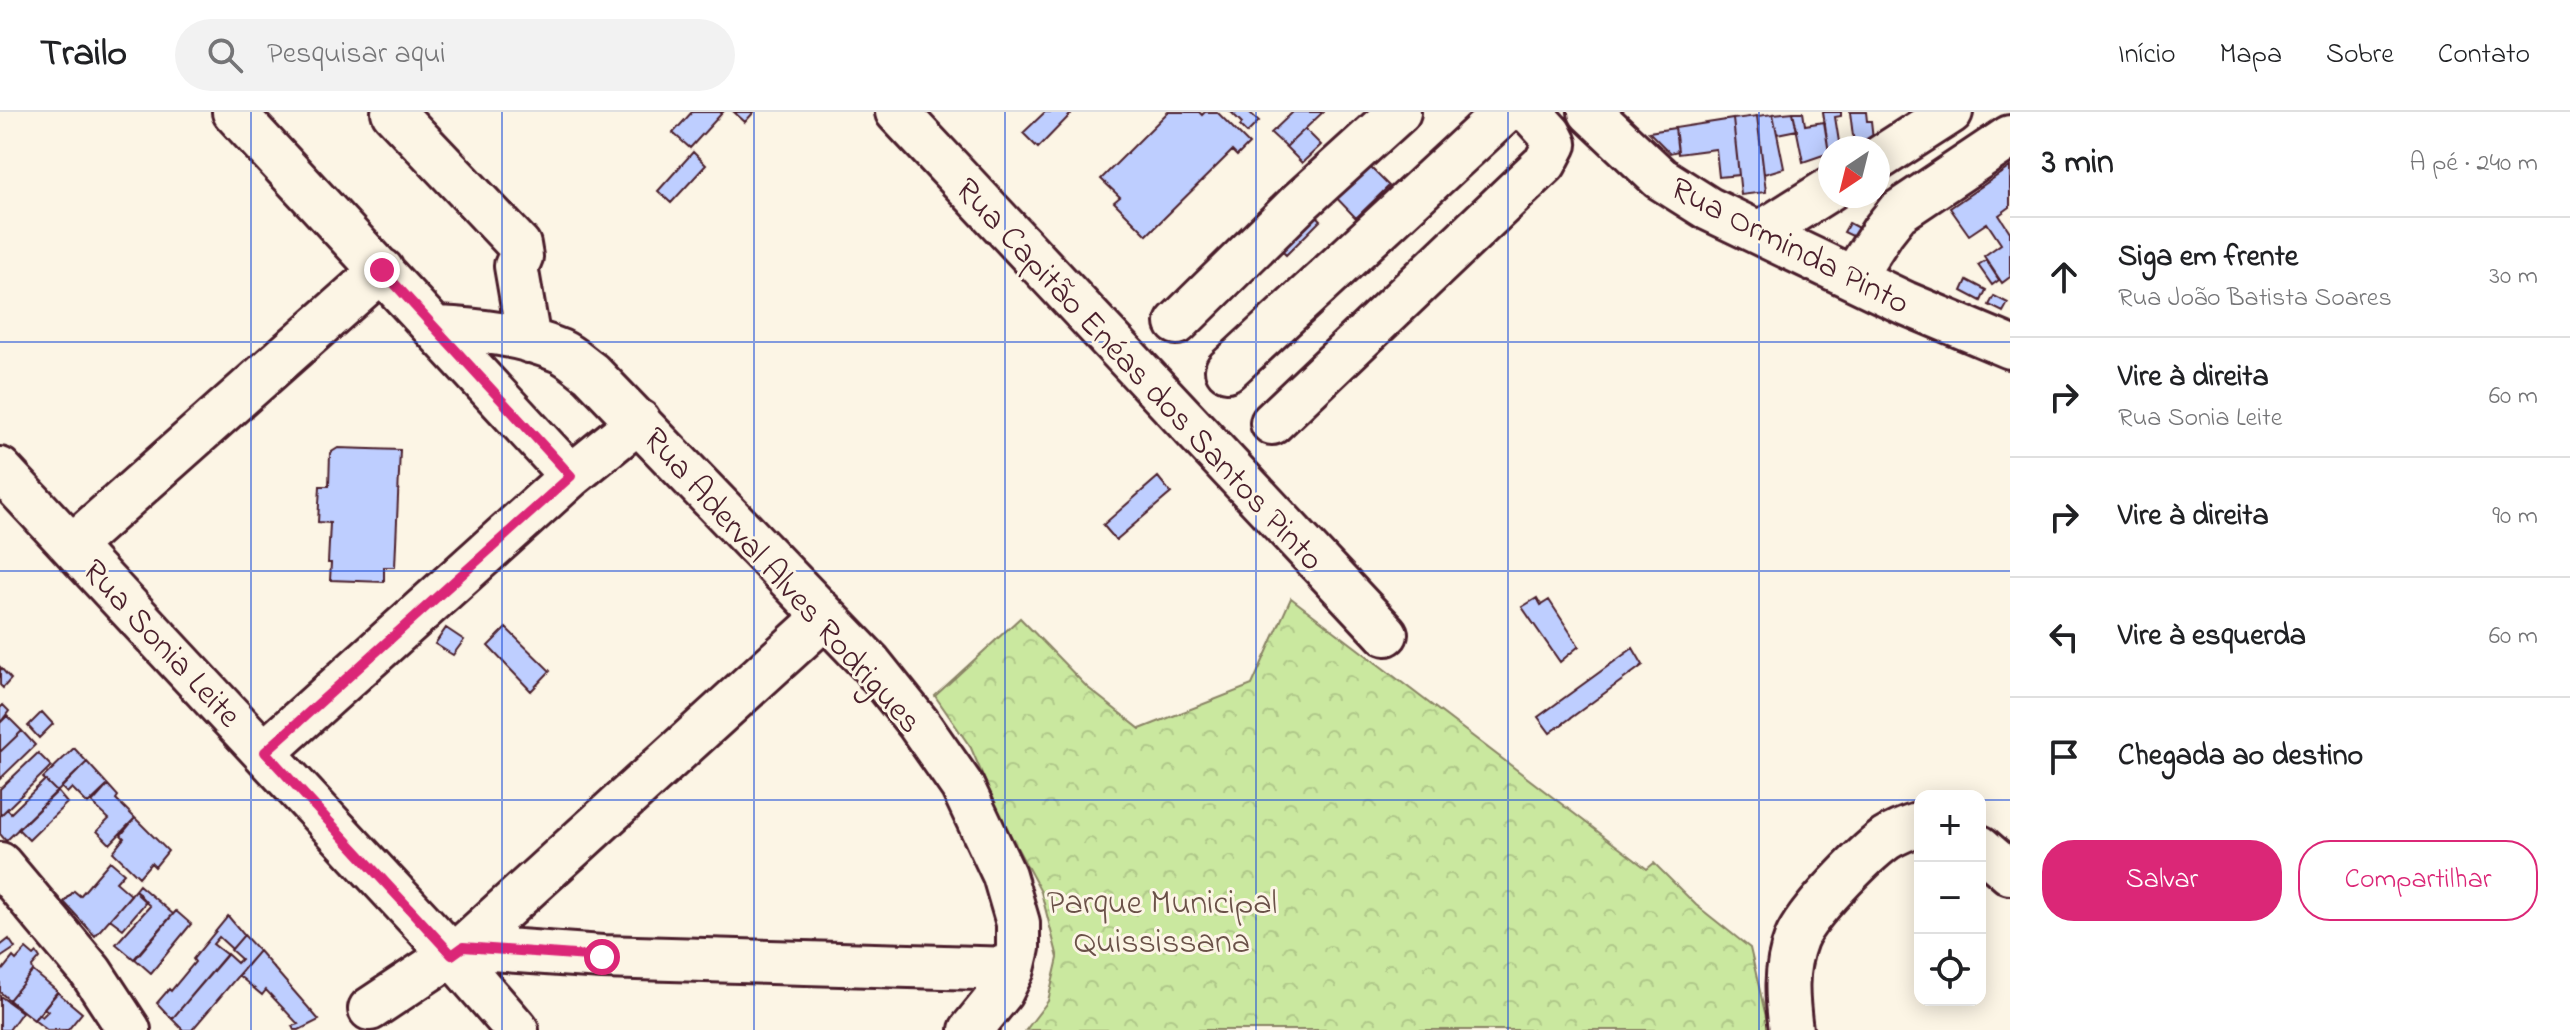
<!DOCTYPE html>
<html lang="pt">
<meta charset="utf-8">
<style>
:root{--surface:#fff;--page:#f2f2f2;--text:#202124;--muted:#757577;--line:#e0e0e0;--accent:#db2777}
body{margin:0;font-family:"Indie Flower",sans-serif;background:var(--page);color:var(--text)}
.controls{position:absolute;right:24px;bottom:24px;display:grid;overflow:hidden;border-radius:16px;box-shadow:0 4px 20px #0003}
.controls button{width:72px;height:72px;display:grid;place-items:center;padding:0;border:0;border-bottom:2px solid var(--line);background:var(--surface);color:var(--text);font:40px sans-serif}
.compass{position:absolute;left:1818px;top:24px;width:72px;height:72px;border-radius:50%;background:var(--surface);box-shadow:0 4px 20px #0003;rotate:215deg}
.stop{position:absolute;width:24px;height:24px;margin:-18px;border:6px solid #db2777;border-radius:50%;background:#fff}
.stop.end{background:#db2777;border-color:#fff;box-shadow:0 2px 8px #0008}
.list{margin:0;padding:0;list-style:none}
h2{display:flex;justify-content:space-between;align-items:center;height:104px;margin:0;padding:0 32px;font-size:34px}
h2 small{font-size:26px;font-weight:400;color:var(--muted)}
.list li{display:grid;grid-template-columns:52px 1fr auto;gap:24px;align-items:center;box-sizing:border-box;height:120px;padding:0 32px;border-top:2px solid var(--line)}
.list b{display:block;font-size:30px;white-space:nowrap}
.list p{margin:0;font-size:26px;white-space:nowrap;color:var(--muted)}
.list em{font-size:26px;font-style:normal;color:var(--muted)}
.actions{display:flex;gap:16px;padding:24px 32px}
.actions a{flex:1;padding:18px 0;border:2px solid var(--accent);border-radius:32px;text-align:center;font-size:28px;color:var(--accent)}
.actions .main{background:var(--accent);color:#fff}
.icon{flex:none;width:44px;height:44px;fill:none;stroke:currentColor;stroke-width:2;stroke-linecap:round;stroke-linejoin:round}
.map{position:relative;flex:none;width:2010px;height:918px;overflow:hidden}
header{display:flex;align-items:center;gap:48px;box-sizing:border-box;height:112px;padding:0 40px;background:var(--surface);border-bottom:2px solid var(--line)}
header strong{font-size:38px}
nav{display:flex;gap:44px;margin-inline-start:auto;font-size:28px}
.search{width:560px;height:72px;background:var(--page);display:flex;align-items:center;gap:20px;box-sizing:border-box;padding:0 28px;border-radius:44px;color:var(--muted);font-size:30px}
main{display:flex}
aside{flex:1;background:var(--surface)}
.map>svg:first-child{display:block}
.forest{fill:url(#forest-crowns);stroke:#8a8465;stroke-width:2}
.building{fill:#beceff;stroke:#4a1f2b;stroke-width:2}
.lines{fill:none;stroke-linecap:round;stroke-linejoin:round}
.minor-casing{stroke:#4a1f2b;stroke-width:48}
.minor{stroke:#fcf5e5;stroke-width:42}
.route{stroke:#db2777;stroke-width:10}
.grid{fill:none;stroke:#1d4ed8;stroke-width:2;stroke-opacity:0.55}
.labels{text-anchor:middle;stroke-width:6;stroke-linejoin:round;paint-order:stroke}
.street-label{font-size:34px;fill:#4a1f2b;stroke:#fcf5e5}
.park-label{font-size:34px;fill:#6a5148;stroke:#fcf5e5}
</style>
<header>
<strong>Trailo</strong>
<div class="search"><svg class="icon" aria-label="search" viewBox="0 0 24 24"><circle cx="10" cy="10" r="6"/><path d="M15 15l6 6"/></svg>Pesquisar aqui</div>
<nav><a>Início</a><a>Mapa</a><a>Sobre</a><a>Contato</a></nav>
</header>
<main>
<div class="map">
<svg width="2010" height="918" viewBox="0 0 2010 918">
<defs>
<pattern id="forest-crowns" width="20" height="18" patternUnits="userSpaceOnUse" patternTransform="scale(2)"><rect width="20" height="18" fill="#cae89f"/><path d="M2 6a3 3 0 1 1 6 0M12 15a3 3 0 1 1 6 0" fill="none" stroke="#afc789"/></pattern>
</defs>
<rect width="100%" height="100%" fill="#fcf5e5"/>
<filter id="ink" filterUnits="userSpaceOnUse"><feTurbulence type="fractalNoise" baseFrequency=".0125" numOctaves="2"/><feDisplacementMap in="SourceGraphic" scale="16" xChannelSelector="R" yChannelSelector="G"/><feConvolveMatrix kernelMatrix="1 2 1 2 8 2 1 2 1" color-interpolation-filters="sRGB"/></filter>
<g filter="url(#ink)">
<path class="forest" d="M1291,486L1647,757L1654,751L1696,793L1750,836L1769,918H1026L1048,889L1058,846L1041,780L1000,704L971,636L935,584L1020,506L1087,575L1140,617L1252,573Z"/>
<path class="building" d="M692,0H723L690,36L673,21Z
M734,0H754L745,10Z
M1045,0H1073L1038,36L1023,21Z
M1168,0H1199L1202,3L1205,0H1217L1249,32L1237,44L1232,39L1147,123L1114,90L1120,85L1101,67Z
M1231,0H1249L1259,9L1247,21L1240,14L1242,11Z
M1293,0H1323L1286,35L1271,21Z
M1793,0L1797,18L1777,22L1773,2Z
M1793,0H1803L1805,13L1824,10L1829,41L1803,50Z
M1823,0H1841V4L1835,5L1840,36H1830L1829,41Z
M1850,0H1866L1867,9H1871L1873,27L1854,32Z
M1773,2L1784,56L1764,62L1757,4Z
M1757,4L1766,80L1741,83L1733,7Z
M1733,7L1739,63L1719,65L1716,37L1678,42L1675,16Z
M1675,16L1678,39L1670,41L1649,20Z
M1305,17L1321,33L1302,51L1286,35Z
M693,40L706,53L671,91L658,79Z
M1365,50L1389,74L1356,106L1326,75Z
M2010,55V95L1999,103L2010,120V165L2002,171L1984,144L2001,132L1987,111L1969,123L1950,96Z
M1303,90L1321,108L1286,143L1267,125Z
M1849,111L1864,119L1867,131L1844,120Z
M1986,148L1999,168L1992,173L1978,153Z
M1967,168L1986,178L1981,189L1962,179Z
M1994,184L2008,191L2003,200L1989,193Z
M338,336L400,338L395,455H384V470L330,468L331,451H328L330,411L318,410L320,374H329L330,341Z
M1158,365L1171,381L1116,428L1103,413Z
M1537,486L1541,493L1549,488L1579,534L1560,550L1522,495Z
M446,516L464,528L453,543L435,532Z
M506,516L550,559L531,579L488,534Z
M1633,536L1643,553L1550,621L1538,605Z
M0,555L11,567L3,576L0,573Z
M3,593L9,599L0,611V596Z
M42,600L53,612L39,626L28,614Z
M7,604L22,619L0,640V611Z
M22,619L35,633L0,667V640Z
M74,636L87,650L57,680L43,666Z
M38,641L51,654L0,704V677Z
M87,650L108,673L88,692L72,676L67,681L61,675Z
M45,668L57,680L6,729L0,722V704L7,697L11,701Z
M108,673L118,684L116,687L135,706L110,732L97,719L109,707L92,691Z
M57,679L67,691L29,728L18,717Z
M135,706L168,739L155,755L151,751L139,765L113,740L124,726L121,723Z
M110,749L124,761L116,770L131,783L95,824L64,790L74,779L80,784Z
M139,773L173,802L134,847L116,832L150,794L138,783L139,781L135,778Z
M135,778L146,790L123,817L110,807Z
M176,799L191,812L151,861L135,847Z
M228,804L244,823L232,837L219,825L213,832L227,843L172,907L157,891L169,877L171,879L195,850L193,847Z
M244,823L259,839L192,918H183L172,907L227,842L237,851L241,847L231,838Z
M9,827L15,836L0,846V834Z
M26,837L34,844L37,841L40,846L32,855L33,859L9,888L0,880V861L13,845L16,848Z
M259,839L319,908L299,918H294L292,914L298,912L266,878L262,883L238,863Z
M33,859L58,880L34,908L9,888Z
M57,880L82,901L68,918H47L34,908L38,902L42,905L48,899L44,896Z
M0,884L22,900L9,918H0Z"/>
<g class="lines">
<g class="minor-casing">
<path id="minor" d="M234,0L571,364
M393,0L519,133L521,145L516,154L529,229
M897,0L1386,522
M1590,0L1660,66L1709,97L1905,191L2010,235
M1878,47L1951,0
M1760,121L1830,77
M1853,166L1883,119L1898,100L2010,25
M1177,211L1301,89L1399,0
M436,216C477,218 521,222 560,239C571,244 581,254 591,261L870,551L918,611L962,674L1004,763L1018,811V836L1013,857L1001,881L971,918
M1227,258L1505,0
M1272,311L1545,51L1555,32L1550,22L1530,0
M0,357L452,843L517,918
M73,433L382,158
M265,640L571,364L639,309
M1980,735L2010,761
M0,752L91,860L129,918
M463,835L602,845L1013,857
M370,897L463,835L825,505
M1791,918C1787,887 1784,858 1796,827C1806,802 1864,743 1886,727C1897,720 1908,716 1920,712"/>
</g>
<use href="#minor" class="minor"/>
</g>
</g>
<g class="lines" filter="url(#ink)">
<path class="route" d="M382,158L571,364L265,640L452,843L463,835L602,845"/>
</g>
<path class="grid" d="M251,0V918M502,0V918M754,0V918M1005,0V918M1256,0V918M1508,0V918M1759,0V918M0,230H2010M0,459H2010M0,688H1920M1980,688H2010"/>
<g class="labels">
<g class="street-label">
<text transform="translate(1791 132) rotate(27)" y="12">Rua Orminda Pinto</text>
<text transform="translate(1141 261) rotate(47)" y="12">Rua Capitão Enéas dos Santos Pinto</text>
<text transform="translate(784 467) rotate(48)" y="12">Rua Aderval Alves Rodrigues</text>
<text transform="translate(163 530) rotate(47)" y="12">Rua Sonia Leite</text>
</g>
<g class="park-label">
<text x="1162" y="801">Parque Municipal<tspan x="1162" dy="39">Quississana</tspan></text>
</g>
</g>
</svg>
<div class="controls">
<button>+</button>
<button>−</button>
<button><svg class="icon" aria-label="locate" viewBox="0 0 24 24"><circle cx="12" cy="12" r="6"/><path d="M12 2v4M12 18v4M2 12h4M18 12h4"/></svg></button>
</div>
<svg class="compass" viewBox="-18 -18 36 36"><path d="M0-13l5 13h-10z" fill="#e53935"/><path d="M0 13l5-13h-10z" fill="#757577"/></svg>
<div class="stop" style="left:602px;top:845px"></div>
<div class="stop end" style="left:382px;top:158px"></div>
</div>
<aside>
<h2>3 min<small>A pé · 240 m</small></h2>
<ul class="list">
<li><svg class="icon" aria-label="ahead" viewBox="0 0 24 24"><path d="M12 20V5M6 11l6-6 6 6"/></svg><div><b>Siga em frente</b><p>Rua João Batista Soares</p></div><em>30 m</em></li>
<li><svg class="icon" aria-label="right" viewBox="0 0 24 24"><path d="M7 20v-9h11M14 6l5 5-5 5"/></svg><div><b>Vire à direita</b><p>Rua Sonia Leite</p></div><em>60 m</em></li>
<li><svg class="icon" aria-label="right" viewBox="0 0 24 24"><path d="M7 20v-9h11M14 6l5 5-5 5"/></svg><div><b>Vire à direita</b></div><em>90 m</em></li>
<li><svg class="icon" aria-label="left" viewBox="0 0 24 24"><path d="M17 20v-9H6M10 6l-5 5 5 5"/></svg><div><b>Vire à esquerda</b></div><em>60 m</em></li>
<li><svg class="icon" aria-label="arrive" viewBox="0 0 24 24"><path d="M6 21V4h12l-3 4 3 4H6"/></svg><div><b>Chegada ao destino</b></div></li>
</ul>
<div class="actions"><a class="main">Salvar</a><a>Compartilhar</a></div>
</aside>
</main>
